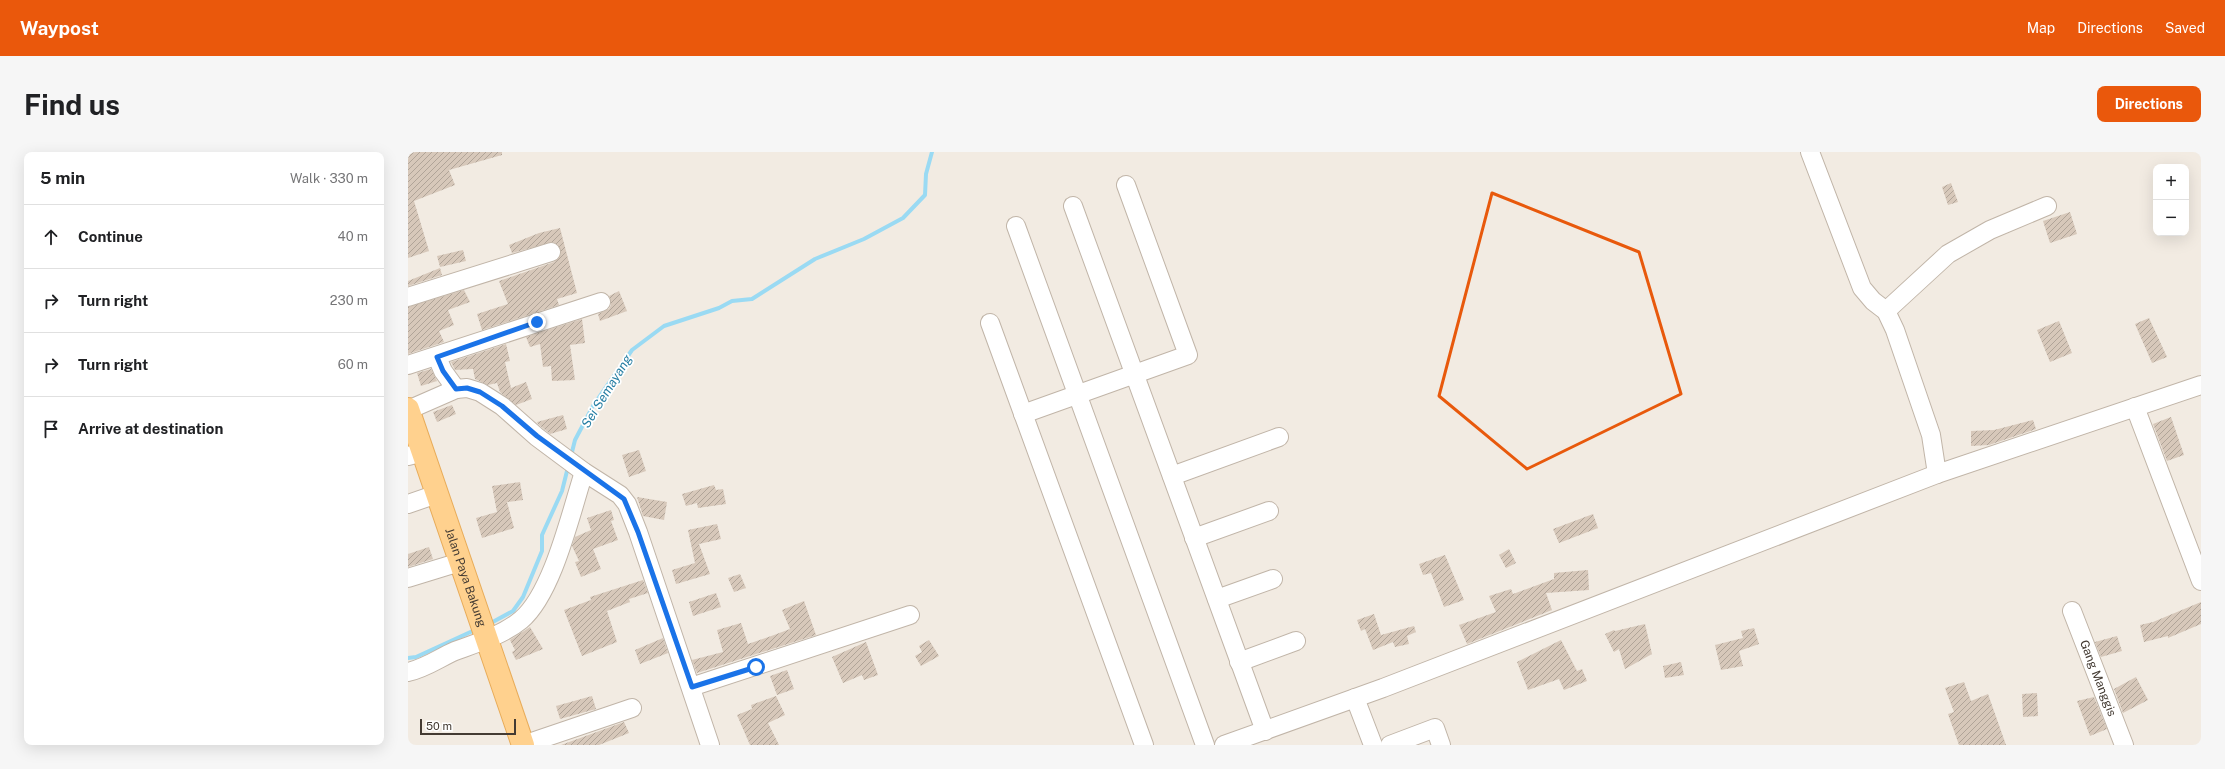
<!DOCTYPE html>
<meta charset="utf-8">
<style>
:root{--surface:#fff;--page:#f6f6f6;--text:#202124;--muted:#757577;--line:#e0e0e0;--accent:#ea580c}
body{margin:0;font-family:"Public Sans",sans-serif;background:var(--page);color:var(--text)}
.controls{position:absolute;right:12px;top:12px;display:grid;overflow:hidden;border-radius:8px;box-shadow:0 4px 16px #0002}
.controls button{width:36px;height:36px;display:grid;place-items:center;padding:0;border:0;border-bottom:1px solid var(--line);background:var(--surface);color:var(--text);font:20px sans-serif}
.scale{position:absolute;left:12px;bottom:10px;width:96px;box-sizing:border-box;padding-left:4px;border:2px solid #443b33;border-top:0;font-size:11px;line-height:14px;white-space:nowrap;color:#443b33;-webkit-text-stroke:3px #fff;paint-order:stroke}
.stop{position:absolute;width:12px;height:12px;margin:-9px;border:3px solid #1a73e8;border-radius:50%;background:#fff}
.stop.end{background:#1a73e8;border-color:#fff;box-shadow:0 1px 4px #0008}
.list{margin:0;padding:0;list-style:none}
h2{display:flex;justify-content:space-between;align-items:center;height:52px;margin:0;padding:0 16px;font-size:17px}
h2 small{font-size:13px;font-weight:400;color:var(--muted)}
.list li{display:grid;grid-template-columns:26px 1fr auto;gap:12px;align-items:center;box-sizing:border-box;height:64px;padding:0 16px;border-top:1px solid var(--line)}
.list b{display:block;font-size:15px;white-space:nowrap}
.list em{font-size:13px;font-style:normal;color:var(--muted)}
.icon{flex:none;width:22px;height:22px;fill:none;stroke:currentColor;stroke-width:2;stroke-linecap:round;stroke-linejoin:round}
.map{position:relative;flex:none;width:1793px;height:593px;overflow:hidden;border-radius:8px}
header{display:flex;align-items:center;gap:24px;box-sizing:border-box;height:56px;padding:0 20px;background:var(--accent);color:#fff}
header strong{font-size:19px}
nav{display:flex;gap:22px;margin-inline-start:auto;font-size:14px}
.intro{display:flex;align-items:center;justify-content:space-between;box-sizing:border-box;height:96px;padding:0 24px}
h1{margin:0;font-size:28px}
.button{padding:10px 18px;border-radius:8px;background:var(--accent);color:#fff;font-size:14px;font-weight:700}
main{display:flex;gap:24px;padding:0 24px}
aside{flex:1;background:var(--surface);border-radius:8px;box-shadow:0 4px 16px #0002}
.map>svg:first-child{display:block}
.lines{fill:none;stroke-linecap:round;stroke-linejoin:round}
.stream{stroke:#9adaf3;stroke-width:4}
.building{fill:url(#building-hatch)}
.minor-casing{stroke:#c1b5a8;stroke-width:20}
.major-casing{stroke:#e8ac5a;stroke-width:24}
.minor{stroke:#fff;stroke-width:18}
.major{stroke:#ffd18e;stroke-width:22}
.route{stroke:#1a73e8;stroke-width:5}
.marked{fill:none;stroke:#e8590c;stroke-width:3;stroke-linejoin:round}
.labels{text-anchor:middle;stroke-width:3.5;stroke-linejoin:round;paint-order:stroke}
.street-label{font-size:12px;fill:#443b33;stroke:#fff}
.water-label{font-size:13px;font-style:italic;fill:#267ea3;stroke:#fff}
</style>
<header>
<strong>Waypost</strong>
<nav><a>Map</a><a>Directions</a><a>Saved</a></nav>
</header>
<div class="intro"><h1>Find us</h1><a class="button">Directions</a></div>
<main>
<aside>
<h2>5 min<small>Walk · 330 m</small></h2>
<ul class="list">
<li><svg class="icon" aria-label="ahead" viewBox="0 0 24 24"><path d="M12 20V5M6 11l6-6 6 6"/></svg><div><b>Continue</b></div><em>40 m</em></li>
<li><svg class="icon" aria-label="right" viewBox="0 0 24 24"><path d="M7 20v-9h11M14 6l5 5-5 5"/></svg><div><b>Turn right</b></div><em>230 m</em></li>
<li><svg class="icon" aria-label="right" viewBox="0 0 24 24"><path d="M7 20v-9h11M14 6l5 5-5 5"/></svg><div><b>Turn right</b></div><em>60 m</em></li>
<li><svg class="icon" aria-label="arrive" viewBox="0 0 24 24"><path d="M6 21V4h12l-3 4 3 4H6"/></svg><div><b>Arrive at destination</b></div></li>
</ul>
</aside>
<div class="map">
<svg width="1793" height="593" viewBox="0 0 1793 593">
<defs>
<pattern id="building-hatch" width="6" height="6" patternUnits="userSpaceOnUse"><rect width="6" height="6" fill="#d7c8ba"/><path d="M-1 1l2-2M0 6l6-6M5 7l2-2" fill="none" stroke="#b0a498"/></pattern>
</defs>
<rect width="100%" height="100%" fill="#f2ebe2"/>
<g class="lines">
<path class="stream" d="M163,304L167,288L185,254L224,198L256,174L311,156L324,149L344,147L407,107L456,87L495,66L517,43L518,22L524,0
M81,472L105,459L115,445L134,399V383L154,339L160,315
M0,506L8,505L69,477"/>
</g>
<path class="building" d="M0,0H94V3L41,18L47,33L6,49L21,99L0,106Z
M1543,31L1550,50L1540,53L1534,35Z
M1662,60L1669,82L1642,91L1635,69Z
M152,76L169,141L149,147L151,153L74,178L69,162L100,152L91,129L146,110L153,102L150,93L145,90L104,101L101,93L131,81Z
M55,98L58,109L32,115L29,104Z
M32,116L34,123L0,134V129Z
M56,138L62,150L40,158L46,173L31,179L36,190L0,202V155Z
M211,139L219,159L192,169L190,162L201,157L203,153L201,144Z
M1741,166L1759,205L1744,211L1727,172Z
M174,167L177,191L162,193L167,228L144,229L143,214L135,215L132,192L122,195L118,185Z
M1651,169L1664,201L1642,210L1629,178Z
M98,192L102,209L97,210L103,236L118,230L124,247L108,253L92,240L89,231L80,233L67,227L65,217L47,218L43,210Z
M23,217L29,229L13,234L9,221Z
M44,253L48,262L29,270L25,260Z
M155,263L159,277L142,282L130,272L129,270Z
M1763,265L1776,303L1759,309L1745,272Z
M1625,268L1628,277L1581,293L1563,294V279L1586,278Z
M231,298L238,319L221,325L214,303Z
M112,330L115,348L99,350L106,376L74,386L68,366L89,360L84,334Z
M306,333L308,338L315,337L318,352L290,356L289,351L278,354L274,342Z
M229,345L259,350L256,368L235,364Z
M203,358L206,368L203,369L210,388L185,397L193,417L173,425L167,410L171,409L164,394L167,385L183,378L179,366Z
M1185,362L1190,376L1151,391L1145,377Z
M309,372L313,387L291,392L302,422L268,432L264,418L287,411L280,378Z
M21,395L25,407L0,415V402Z
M1101,397L1108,411L1098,416L1091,403Z
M1037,403L1056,448L1036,455L1023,421L1015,423L1011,412Z
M1180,418L1181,438L1138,441L1144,458L1059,492L1051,473L1088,460L1081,444L1103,437L1105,442L1146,427V421Z
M332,422L338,436L326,440L320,426Z
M235,428L240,441L221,447L222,450L199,459L209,490L174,504L156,458L183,448L182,445Z
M308,441L313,455L285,464L281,450Z
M396,449L408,483L289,521L284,508L315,500L309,478L333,471L340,492L366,483L382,477L374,458Z
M1793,450V472L1760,486V484L1736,490L1732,473L1745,470Z
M966,462L973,483L1006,474L1008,480L999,484L1001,492L987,495L985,490L965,498L957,477L953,479L949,468Z
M1237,472L1244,502L1217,517L1211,497L1206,500L1197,482L1206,478L1207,479Z
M122,475L135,497L108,508L104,500L107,498L102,488Z
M1346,476L1351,492L1331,499L1335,514L1313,518L1307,493L1335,486L1333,479Z
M1709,484L1714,499L1693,505L1687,490Z
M255,486L260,501L232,512L227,498Z
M521,488L531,504L513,514L507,504L514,500L511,494Z
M1153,488L1169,519L1174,517L1179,529L1156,538L1151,527L1120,538L1109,510Z
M458,490L470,523L456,528L454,523L435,531L424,505Z
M1273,510L1276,523L1257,526L1255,514Z
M379,518L386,537L369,543L362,524Z
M1728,525L1740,548L1715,561L1706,537Z
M1556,530L1563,549L1580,542L1598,593H1551L1540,562L1546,560L1537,536Z
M1629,541L1630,564L1615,565L1614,542Z
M184,544L188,557L152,567L148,554Z
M368,544L377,563L360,571L371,593H342L329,563L344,557L343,553Z
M1686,545L1699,577L1682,584L1669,549Z
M216,570L221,581L191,593H153Z"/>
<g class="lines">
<g class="minor-casing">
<g id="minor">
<path d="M1402,0L1454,136L1465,149L1478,159L1487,178L1523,283L1529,322"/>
<path d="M665,54L857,579"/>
<path d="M608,74L797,593"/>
<path d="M0,145L143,100"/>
<path d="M1478,159L1540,102L1582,78L1639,54"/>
<path d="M582,171L736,593"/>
<path d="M0,213L193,150"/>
<path d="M48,237L59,236L72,240L94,254L129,285L176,320L212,343L219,352L230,380L302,593"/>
<path d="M1727,255L1793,429"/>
<path d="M0,258L48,237L35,219L29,205"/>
<path d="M615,262L780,203L718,33"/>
<path d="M0,304L15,300"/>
<path d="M764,324L871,285"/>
<path d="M0,352L29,342"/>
<path d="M786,386L861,359"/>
<path d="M0,426L52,410"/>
<path d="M809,447L865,427"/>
<path id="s1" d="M1664,459L1716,593"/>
<path d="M831,510L888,489"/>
<path d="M0,520C18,516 31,506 47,499C69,491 95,483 113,468C145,441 163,360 176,320"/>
<path d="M283,535L502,463"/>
<path d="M947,546L965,593"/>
<path d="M115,593L224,556"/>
<path d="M816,593L975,536L1529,322L1793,233"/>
<path d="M982,593L1027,576L1033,593"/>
</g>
</g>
<g class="major-casing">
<g id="major">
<path id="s2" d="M0,257L115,593"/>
</g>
</g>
<use href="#minor" class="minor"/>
<use href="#major" class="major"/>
</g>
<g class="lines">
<path class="route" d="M129,170L29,205L35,219L48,237L59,236L72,240L94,254L129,284L216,347L230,380L284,535L348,515"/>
</g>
<path class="marked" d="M1084,41L1231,100L1273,242L1119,317L1031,244Z"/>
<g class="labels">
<g class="street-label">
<text dy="4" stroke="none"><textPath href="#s2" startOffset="178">Jalan Paya Bakung</textPath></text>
<text dy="4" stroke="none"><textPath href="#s1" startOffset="72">Gang Manggis</textPath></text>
</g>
<g class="water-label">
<text transform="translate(198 239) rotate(-58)" y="5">Sei Semayang</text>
</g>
</g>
</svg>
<div class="controls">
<button>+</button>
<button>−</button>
</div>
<div class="scale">50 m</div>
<div class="stop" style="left:348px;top:515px"></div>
<div class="stop end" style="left:129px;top:170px"></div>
</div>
</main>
